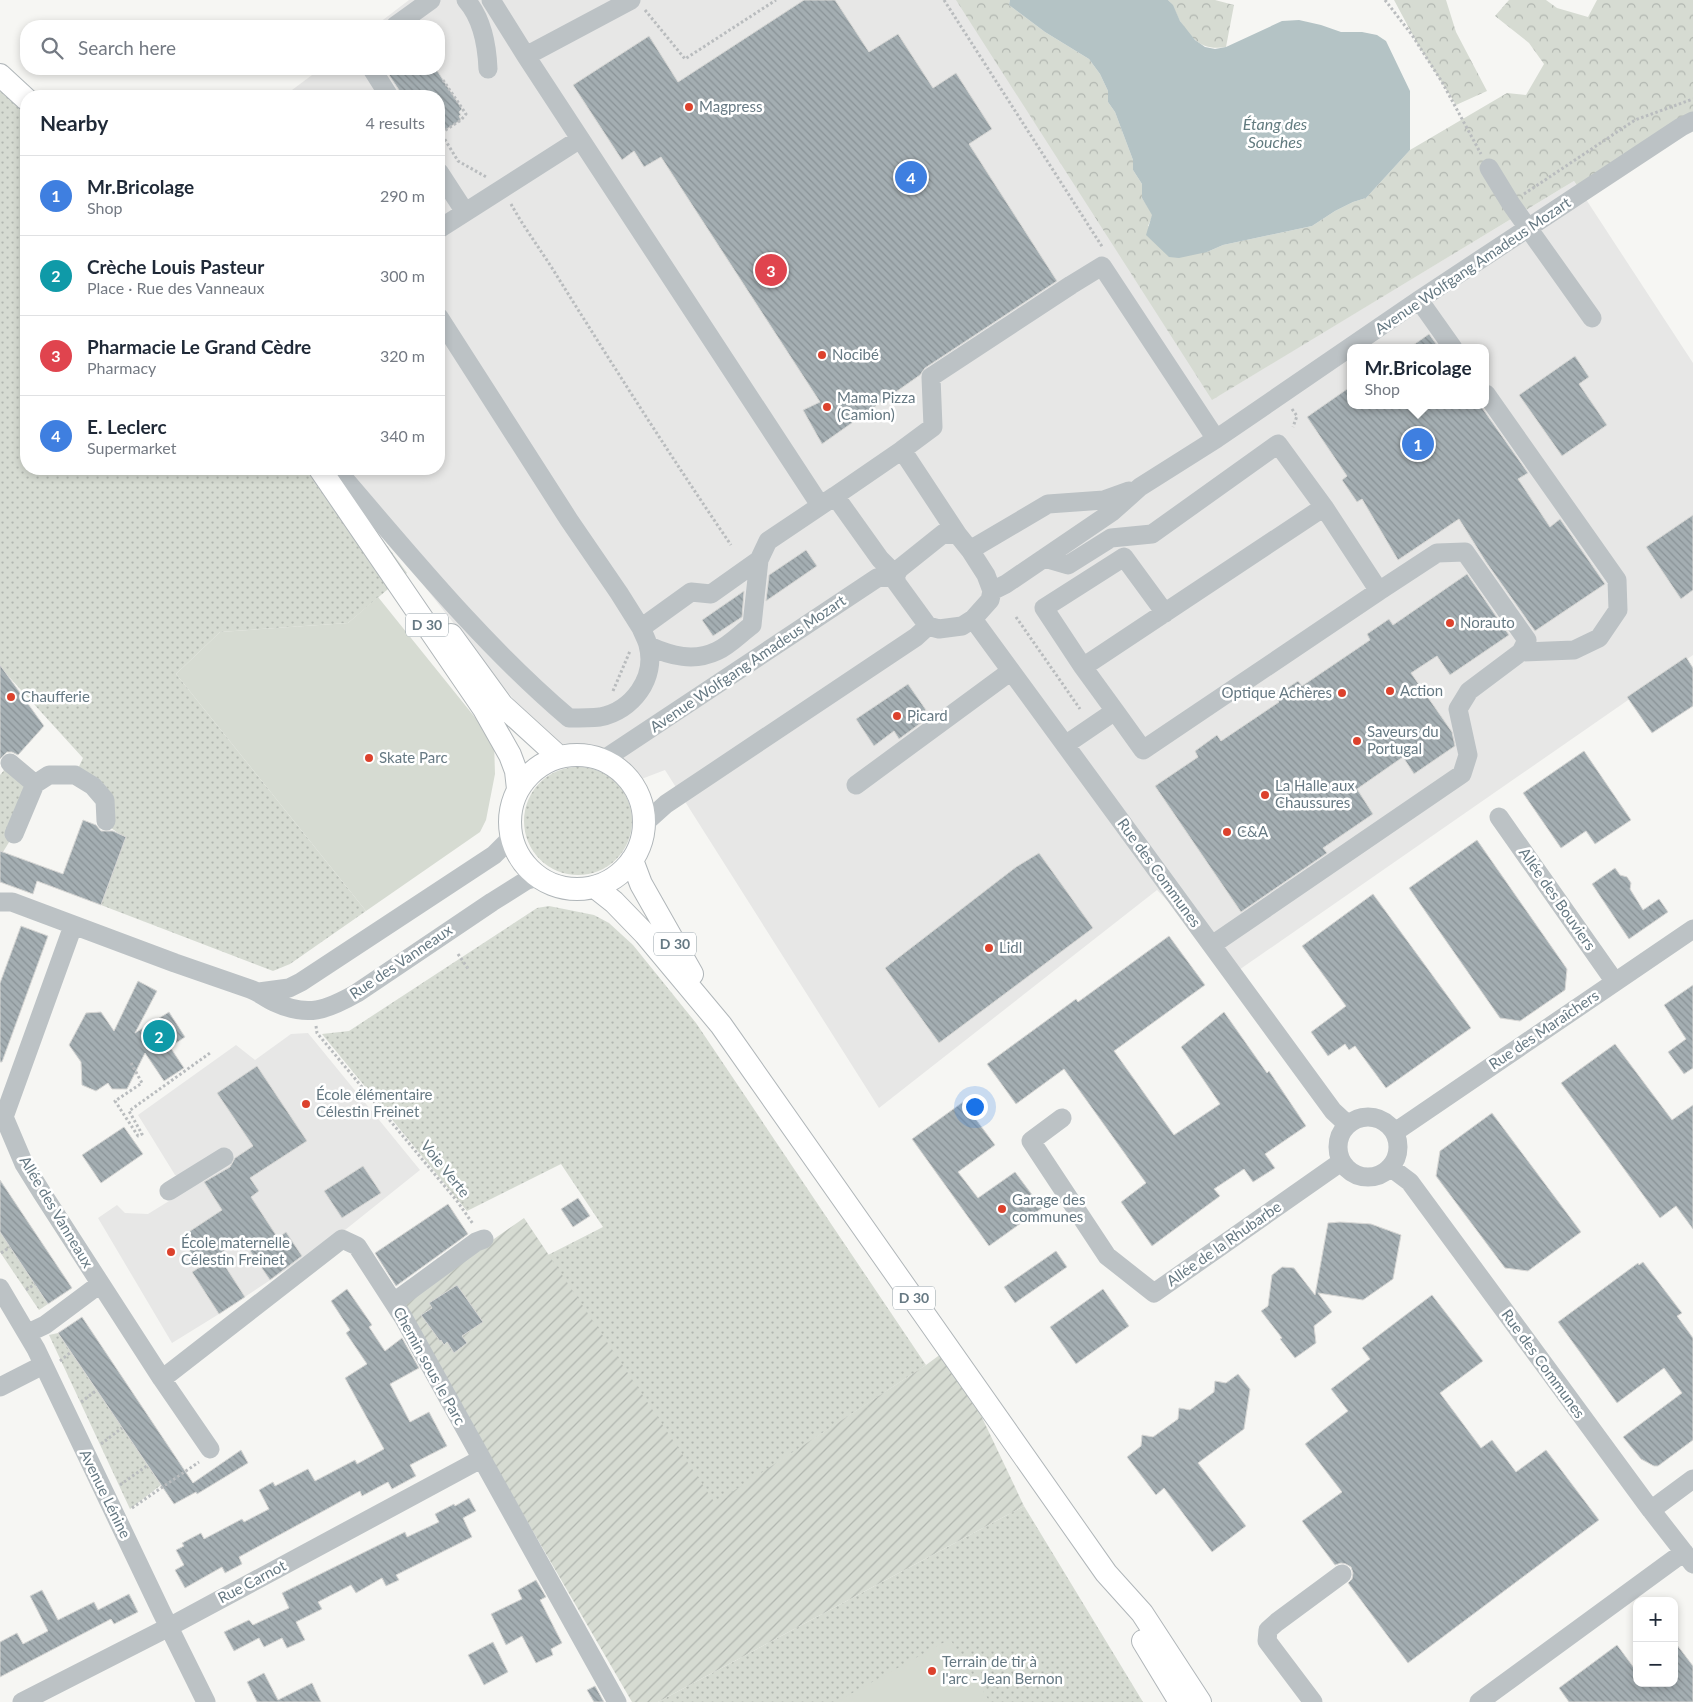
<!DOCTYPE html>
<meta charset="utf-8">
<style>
:root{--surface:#fff;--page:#f6f6f7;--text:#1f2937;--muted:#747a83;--line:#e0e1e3;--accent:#db2777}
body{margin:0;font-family:Lato,sans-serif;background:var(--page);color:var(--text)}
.controls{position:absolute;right:15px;bottom:15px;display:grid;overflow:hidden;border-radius:10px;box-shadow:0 2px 8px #0003}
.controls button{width:45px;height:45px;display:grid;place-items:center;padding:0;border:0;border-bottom:1px solid var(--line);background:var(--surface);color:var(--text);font:25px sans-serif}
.you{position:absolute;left:974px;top:1106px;width:18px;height:18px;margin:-12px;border:4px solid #fff;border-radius:50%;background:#1a73e8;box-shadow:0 0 0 8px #1a73e833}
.badge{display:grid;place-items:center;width:32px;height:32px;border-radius:50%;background:var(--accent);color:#fff;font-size:16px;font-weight:700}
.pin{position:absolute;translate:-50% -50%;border:2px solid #fff;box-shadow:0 1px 5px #0006}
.popup{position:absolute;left:1347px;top:344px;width:142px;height:65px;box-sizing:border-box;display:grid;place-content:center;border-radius:10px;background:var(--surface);filter:drop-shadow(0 1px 4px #0005);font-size:16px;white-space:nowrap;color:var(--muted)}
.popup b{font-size:19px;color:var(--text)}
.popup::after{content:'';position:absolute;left:50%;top:100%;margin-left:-10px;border:10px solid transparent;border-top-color:var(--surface)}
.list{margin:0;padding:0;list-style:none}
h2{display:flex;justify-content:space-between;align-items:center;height:65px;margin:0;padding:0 20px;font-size:21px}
h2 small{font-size:16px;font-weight:400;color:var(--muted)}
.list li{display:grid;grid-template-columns:32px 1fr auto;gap:15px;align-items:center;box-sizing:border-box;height:80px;padding:0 20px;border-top:1px solid var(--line)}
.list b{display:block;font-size:19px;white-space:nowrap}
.list p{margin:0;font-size:16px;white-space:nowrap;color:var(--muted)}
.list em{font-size:16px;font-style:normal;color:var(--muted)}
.icon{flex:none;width:28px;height:28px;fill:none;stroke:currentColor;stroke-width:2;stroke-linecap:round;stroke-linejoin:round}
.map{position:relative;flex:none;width:1693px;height:1702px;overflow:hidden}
.search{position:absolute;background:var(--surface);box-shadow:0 2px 8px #0003;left:20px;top:20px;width:425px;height:55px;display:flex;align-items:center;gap:12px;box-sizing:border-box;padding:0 18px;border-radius:20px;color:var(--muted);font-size:19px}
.panel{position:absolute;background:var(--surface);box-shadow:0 2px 8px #0003;left:20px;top:90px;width:425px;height:385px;border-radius:20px}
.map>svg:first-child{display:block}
.built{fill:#e7e7e6;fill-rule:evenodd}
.grass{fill:url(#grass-dots)}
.forest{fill:url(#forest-crowns)}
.park{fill:#d6dbd2}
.garden{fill:url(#garden-furrows)}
.water{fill:#b4c3c5}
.building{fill:url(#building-back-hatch);stroke:#d7d7d5}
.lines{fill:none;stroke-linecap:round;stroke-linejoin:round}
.major-casing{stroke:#b0b6b9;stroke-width:24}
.path{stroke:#b9bcbe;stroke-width:3;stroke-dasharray:2.5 2.5;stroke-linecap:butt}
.minor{stroke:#bcc2c5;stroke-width:19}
.major{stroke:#fff;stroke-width:22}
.poi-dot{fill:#dc422d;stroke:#fff;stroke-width:2}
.labels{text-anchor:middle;stroke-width:5;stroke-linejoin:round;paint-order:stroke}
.shield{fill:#fff;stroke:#94a1a8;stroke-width:1}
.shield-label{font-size:14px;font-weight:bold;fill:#667983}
.poi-label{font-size:15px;fill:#667983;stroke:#fff;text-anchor:start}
.street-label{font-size:15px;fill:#667983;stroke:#fff}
.water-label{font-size:16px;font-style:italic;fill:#627b7f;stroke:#fff}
</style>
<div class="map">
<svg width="1693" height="1702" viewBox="0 0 1693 1702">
<defs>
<pattern id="grass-dots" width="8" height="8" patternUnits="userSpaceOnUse" patternTransform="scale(1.25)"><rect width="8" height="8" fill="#d6dbd2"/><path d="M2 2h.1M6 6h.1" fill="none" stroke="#b1b6b0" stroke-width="1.8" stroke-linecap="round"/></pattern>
<pattern id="forest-crowns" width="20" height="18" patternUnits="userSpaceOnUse" patternTransform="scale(1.25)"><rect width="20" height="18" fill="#d6dbd2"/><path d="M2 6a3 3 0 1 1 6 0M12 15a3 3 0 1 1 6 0" fill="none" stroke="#b1b6b0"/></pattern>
<pattern id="garden-furrows" width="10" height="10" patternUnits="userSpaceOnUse" patternTransform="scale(1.25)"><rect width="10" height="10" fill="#d6dbd2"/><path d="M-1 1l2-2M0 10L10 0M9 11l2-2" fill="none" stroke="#b1b6b0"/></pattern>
<pattern id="building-back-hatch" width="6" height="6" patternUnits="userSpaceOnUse" patternTransform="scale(1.25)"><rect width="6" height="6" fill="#a4aeb2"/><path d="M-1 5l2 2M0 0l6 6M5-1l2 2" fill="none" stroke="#899296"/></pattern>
</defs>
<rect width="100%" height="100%" fill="#f6f6f3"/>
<path class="built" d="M409,0H957L1218,396L1574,181L1693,363V655L1236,972L1157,890L879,1108L665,770L631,783L625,775L603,760L580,755L559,757L332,469H439V96H284L320,69H439V26H375ZM1350,348H1486V405H1350Z
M308,1033L420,1170L340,1234L219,1314L172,1343L98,1218L117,1205L125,1213L148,1214L203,1180L175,1175L138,1115L236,1045L255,1060L291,1034Z"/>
<path class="grass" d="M0,68L26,96V469H331L407,573L348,623L220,632L176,674L366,911L290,964L273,971L101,905L126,837C105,827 106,822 105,800L75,775L83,758L0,667Z
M10,763L35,784L14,834L3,852L0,851V775Z
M524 821a54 54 0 1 1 108 0a54 54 0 1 1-108 0Z
M549,906L594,915L609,923L633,945L696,1023L926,1365L715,1504L548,1255L603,1227L561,1164L467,1211L322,1034L349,1031L537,908Z
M0,1232L48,1304L39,1310L0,1252Z
M58,1333L161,1485L130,1509L49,1335Z
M1024,1506L1143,1702H658Z"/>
<path class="forest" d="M956,0H1010L1009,5L1045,32L1089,59L1100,74L1108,91V102L1115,112L1133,160V170L1142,184V198L1153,215L1148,226L1207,252L1223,245L1312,226L1335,211L1353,202L1366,198L1410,150L1507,93L1526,95L1544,64L1529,43L1495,16L1509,0H1546L1557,8L1588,17L1597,0H1693V120L1584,196L1574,181L1212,400Z
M1168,0H1215L1234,5L1226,47C1203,51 1192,40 1180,21C1176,14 1174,6 1168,0Z
M1394,0H1446L1456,32L1487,91L1456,105L1417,43Z"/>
<path class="park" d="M378,597L494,741L495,774L486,820L480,832L366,911L176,674L220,632L348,623Z
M950,1639L990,1702H836Z"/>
<path class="garden" d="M524,1218L715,1503L926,1365L949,1348L1024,1506L658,1702H632L401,1304Z"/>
<path class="water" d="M1010,0H1168L1173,5L1180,21L1195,40L1205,47L1215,49L1226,47L1282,21L1299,20L1321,25L1341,32H1362L1377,35L1386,41L1410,91V150L1366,198L1353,202L1335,211L1312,226L1223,245L1207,252L1179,258L1169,257L1146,235L1152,215L1142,198V184L1133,170V160L1115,112L1108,102V91L1100,74L1089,59L1045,32L1009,5Z"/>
<path class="building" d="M804,0H835L869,52L898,34L933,88L956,73L992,129L969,144L1057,281L925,368L920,375L822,444L803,410L820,402L661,157L644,167L634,151L622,160L573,85L649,36L678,82Z
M385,69H436L462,109L459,112L461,115L459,116L461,120L439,134V96H400L399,90Z
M1429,334L1439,348H1409Z
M1575,356L1589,377L1579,384L1607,425L1562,456L1519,395Z
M1350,387V405H1480L1528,473L1518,479L1550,527L1560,519L1605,584L1535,631L1486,562L1459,519L1398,560L1362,499L1357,502L1342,480L1347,476L1307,417Z
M1693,515V590L1681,599L1646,547Z
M806,550L817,566L766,601L769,575Z
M1467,574L1509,635L1450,675L1437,656L1411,673L1452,732L1455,746L1414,774L1403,757L1357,789L1373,814L1323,848L1327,853L1241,912L1155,786L1198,757L1195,751L1217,735L1221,741L1279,702L1275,696L1298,681L1302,686L1370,640L1367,634L1389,619L1393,625Z
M744,591L742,617L713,636L702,620Z
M1686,657L1693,668V706L1652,733L1627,697Z
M0,665L44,726L18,755L12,752H7L0,759Z
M908,684L926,710L925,711L929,717L899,739L894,731L874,746L856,719Z
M1584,751L1631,820L1595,844L1586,831L1561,848L1523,793Z
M83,820L96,825L101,831H113L126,837L101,905L37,881L33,894L0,882V851L63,874Z
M1477,840L1567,969L1565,990L1520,1021L1500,1018L1409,888Z
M1039,853L1093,928L939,1043L885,968L1016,867Z
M1615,868L1620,875L1627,877L1631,883L1630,889L1643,910L1659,899L1668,912L1629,939L1592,884Z
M1373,894L1471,1028L1386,1088L1355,1046L1349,1050L1345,1044L1328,1056L1311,1032L1346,1006L1302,946Z
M21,926L48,936L2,1062H0V983Z
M1169,936L1205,985L1114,1051L1174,1135L1220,1104L1181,1047L1224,1012L1267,1073L1269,1071L1306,1126L1265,1154L1275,1168L1253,1182L1244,1169L1214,1189L1220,1196L1152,1246L1121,1202L1146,1183L1064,1069L1016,1104L987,1064L1076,999L1078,1002Z
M138,981L157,991L135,1033L169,1012L185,1037L170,1047L184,1068L164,1081L145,1053L127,1089H112L108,1083L96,1091L82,1085L81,1062L69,1045L86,1013L101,1012L114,1031Z
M1693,985V1068L1684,1074L1668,1052L1686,1039L1664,1005Z
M1615,1044L1672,1120L1693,1105V1229L1676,1206L1660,1218L1561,1083Z
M257,1066L307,1141L250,1178L259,1191L251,1197L278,1238L286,1232L302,1256L270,1280L242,1239L218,1255L245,1297L219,1314L192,1272L200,1267L181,1237L222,1210L204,1182L230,1167L235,1158L253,1146L217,1093Z
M963,1102L995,1145L958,1172L978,1198L1015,1172L1042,1208L989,1246L912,1139Z
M1492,1113L1581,1232L1528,1271L1505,1268L1436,1176L1440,1151Z
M124,1127L143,1154L101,1183L82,1155Z
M363,1166L381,1193L342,1218L324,1191Z
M0,1180L72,1288L48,1304L0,1232Z
M578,1198L590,1216L573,1227L561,1209Z
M448,1204L468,1234L396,1286L375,1253Z
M1340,1222L1371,1224L1401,1235L1393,1279L1363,1300L1318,1293L1332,1312L1314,1326L1316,1343L1295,1358L1280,1339L1282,1338L1261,1311L1268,1306L1272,1275L1282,1267L1294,1268L1315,1295L1328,1223Z
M1056,1251L1067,1267L1015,1303L1004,1287Z
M1643,1262L1682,1313L1677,1316L1693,1338V1440L1658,1466H1654L1641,1459L1623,1437L1682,1393L1664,1368L1617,1403L1558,1322L1638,1263L1639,1265Z
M457,1285L483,1322L462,1336L467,1343L454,1353L447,1342L444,1345L441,1340L440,1341L421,1315L432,1308L429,1303Z
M347,1289L372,1325L369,1327L385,1351L402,1338L419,1368L390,1384L410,1422L429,1412L447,1446L410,1465L416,1476L392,1489L388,1482L362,1496L360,1491L239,1557L242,1564L225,1573L222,1567L185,1588L175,1570L184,1565L176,1550L184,1546L182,1543L201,1533L204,1539L242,1519L244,1522L269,1509L259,1490L273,1482L275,1486L308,1469L315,1481L355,1460L357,1464L384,1449L345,1378L367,1364L346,1333L350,1330L331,1301Z
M1103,1289L1129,1326L1076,1364L1050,1327Z
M1432,1295L1483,1361L1440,1393L1481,1448L1492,1440L1516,1472L1546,1450L1599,1520L1408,1663L1348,1583L1352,1579L1353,1573L1351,1567L1346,1564L1341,1563L1335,1565L1302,1521L1342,1492L1305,1444L1348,1411L1331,1389L1370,1359L1362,1348Z
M82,1317L193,1483L241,1450L248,1463L197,1494L196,1492L174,1504L58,1333Z
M1238,1374L1250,1389L1244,1429L1198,1463L1246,1526L1212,1552L1164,1488L1156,1495L1127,1457L1141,1446L1142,1435L1153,1437L1178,1419L1179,1408L1190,1410L1214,1392L1215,1381L1226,1383Z
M469,1498L476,1511L463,1518L472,1537L396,1575L399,1580L386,1586L382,1578L356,1593L351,1585L318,1602L322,1609L296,1622L305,1640L287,1648L282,1638L264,1647L259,1638L234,1651L224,1632L249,1620L253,1625L289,1608L282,1593L405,1532L407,1537L439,1522L435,1514L454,1504L455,1506Z
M536,1580L546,1597L540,1600L562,1643L551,1649L553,1655L536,1663L522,1636L506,1645L491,1614L522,1599L518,1590Z
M42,1590L58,1620L94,1602L98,1610L129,1594L138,1612L114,1624L111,1619L0,1677V1642L17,1633L23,1644L48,1631L30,1596Z
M1674,1641L1693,1666V1702H1569L1559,1688L1617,1645L1637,1672V1683H1674Z
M493,1642L508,1672L484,1685L468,1655Z
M264,1673L278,1700L312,1683L321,1702H257L247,1682Z
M595,1686L604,1702H594L587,1690Z"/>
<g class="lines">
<g class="major-casing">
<path id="major" d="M0,75L26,99
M320,469L484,709L510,755L516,771L518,789
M451,635L502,705L559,757
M510 822a67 67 0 1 1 134 0a67 67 0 1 1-134 0Z
M632,860L641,884L692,974
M595,887L614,902L645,934L721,1025L1106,1573L1142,1613L1200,1702
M1143,1641L1180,1702"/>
</g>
<path class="path" d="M944,0L1103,248
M1385,0L1412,35L1442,82L1481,154
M645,10L685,59L776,0
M443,80L466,114L461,120L441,133L458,161L488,178
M1524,194L1635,120L1693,99
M511,204C523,226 538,246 552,268C610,361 669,454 731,545
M1292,409L1297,416L1293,427
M1016,617L1080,709
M613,691L630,651
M458,954L469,970
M316,1026L317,1033L457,1201L473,1224
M131,1063L142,1083L115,1101L138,1136L142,1134L129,1111L210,1053
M1,1253L10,1247
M26,1290L35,1284
M60,1361L71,1352
M81,1402L97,1390
M101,1444L122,1428
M120,1485L148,1465
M132,1508L199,1462"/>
<path class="minor" d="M466,0C482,18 487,45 488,69
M491,0L526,56L820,505
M395,26L431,0
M526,56L631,0
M372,69L389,96
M1489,168L1511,204L1592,318
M439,172L465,212
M439,229L580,139
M1419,300L1453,348
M439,317L569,520L619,593L641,628L691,592L711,594L759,560L768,541L835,496
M1486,394L1617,580L1618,610L1599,638L1574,650L1521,652
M902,450L933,427L931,377L1071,285L1102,266L1216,439
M336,469C410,555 482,644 569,718C579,718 590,718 600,717C632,711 657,678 648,645C647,640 643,633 641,628
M944,533L958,535L970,550L986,575L992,591L990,600L973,619L962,626L939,629L928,626L896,582V575L899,569Z
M970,550L1048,504L1104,500L1129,491
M1044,558L1068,565L1111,538L1152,534L1278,444L1324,507L1379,591L1143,750L1115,711
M896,575L880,559L835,496L902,450L958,535
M992,591L1006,584L1112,512L1140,487L1216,439L1419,300L1681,127L1693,121
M973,619L1333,1111L1347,1124
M649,646C671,656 694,662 717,651C730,645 741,633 752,625L759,560
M1083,667L1044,608L1124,557L1165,613
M1065,745L1115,711L1083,667L1324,507
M603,760L877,578L896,575
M10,763L35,784L49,775H75L93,786L105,800L106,821
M856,785L1011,671
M1499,817L1615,982
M646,822L666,804L916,637L928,626
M14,834L35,784
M0,902H12L175,963L250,989C259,992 265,998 274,1002C308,1018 327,1010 357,993L492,902L527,880L538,877
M73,926L4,1117L24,1164L42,1193L162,1379L210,1449
M1212,945L1462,774L1468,755L1458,709L1469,691L1521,652L1527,640L1465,552L1437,553L1379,591
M259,992L289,988L301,982L494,855L511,838
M1338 1147a30 30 0 1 1 60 0a30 30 0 1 1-60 0Z
M1062,1118L1031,1141L1107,1256L1154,1293L1341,1162
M1395,1132L1693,929
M1390,1167L1410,1182L1651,1510L1693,1564
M169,1191L224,1157
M0,1288L36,1349L162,1613L206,1702
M394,1302L476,1242L484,1239
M28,1333L45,1325L100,1284
M162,1379L342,1239L357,1246L403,1317L617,1702
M0,1387L43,1365
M1651,1510L1693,1479
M22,1702L169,1627L481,1459
M1313,1702L1267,1641L1268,1630L1277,1622L1342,1574
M1479,1702L1684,1552"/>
<use href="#major" class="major"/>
</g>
<g class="poi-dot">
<circle cx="689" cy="107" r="5"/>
<circle cx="822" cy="355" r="5"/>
<circle cx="827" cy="407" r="5"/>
<circle cx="1450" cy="623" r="5"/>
<circle cx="1390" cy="691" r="5"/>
<circle cx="1342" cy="693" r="5"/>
<circle cx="11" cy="697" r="5"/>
<circle cx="897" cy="716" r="5"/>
<circle cx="1357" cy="741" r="5"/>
<circle cx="369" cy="758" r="5"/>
<circle cx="1265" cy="795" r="5"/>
<circle cx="1227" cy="832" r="5"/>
<circle cx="989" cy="948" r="5"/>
<circle cx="306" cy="1104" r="5"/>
<circle cx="1002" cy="1209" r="5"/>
<circle cx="171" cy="1252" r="5"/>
<circle cx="932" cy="1671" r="5"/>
</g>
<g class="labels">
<g class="shield">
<rect x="406" y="613.5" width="42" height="23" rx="4"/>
<rect x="654" y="932.5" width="42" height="23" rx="4"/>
<rect x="893" y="1286.5" width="42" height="23" rx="4"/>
</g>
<g class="shield-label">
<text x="427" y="630">D 30</text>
<text x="675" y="949">D 30</text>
<text x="914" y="1303">D 30</text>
</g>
<g class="poi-label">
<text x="699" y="112">Magpress</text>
<text x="832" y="360">Nocibé</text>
<text x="837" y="403">Mama Pizza<tspan x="837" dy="17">(Camion)</tspan></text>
<text x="1460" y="628">Norauto</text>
<text x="1400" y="696">Action</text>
<text x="1332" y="698" text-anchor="end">Optique Achères</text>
<text x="21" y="702">Chaufferie</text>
<text x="907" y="721">Picard</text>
<text x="1367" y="737">Saveurs du<tspan x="1367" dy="17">Portugal</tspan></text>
<text x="379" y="763">Skate Parc</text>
<text x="1275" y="791">La Halle aux<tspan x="1275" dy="17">Chaussures</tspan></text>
<text x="1237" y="837">C&amp;A</text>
<text x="999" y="953">Lidl</text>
<text x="316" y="1100">École élémentaire<tspan x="316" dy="17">Célestin Freinet</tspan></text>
<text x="1012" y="1205">Garage des<tspan x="1012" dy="17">communes</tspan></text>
<text x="181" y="1248">École maternelle<tspan x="181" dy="17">Célestin Freinet</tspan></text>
<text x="942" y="1667">Terrain de tir à<tspan x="942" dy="17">l'arc - Jean Bernon</tspan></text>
</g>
<g class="street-label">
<text transform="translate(1473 266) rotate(-34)" y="5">Avenue Wolfgang Amadeus Mozart</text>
<text transform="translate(748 664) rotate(-34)" y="5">Avenue Wolfgang Amadeus Mozart</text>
<text transform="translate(1159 873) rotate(54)" y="5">Rue des Communes</text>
<text transform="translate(1557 899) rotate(55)" y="5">Allée des Bouviers</text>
<text transform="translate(401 962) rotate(-34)" y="5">Rue des Vanneaux</text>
<text transform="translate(1544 1030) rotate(-34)" y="5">Rue des Maraîchers</text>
<text transform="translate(445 1169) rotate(51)" y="5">Voie Verte</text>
<text transform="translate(56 1212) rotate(59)" y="5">Allée des Vanneaux</text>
<text transform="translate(1224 1244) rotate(-35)" y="5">Allée de la Rhubarbe</text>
<text transform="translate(1543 1364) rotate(54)" y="5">Rue des Communes</text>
<text transform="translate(429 1366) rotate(61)" y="5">Chemin sous le Parc</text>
<text transform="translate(105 1494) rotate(64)" y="5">Avenue Lénine</text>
<text transform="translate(252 1582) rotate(-28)" y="5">Rue Carnot</text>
</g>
<g class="water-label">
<text x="1275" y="130">Étang des<tspan x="1275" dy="18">Souches</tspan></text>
</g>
</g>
</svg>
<div class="controls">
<button>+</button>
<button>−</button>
</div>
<div class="you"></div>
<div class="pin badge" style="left:1418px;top:444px;background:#3f7fe0">1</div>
<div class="popup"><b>Mr.Bricolage</b>Shop</div>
<div class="pin badge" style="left:159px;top:1036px;background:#0f9aa8">2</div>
<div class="pin badge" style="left:771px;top:270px;background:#e0444e">3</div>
<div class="pin badge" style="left:911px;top:177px;background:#3f7fe0">4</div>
<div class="search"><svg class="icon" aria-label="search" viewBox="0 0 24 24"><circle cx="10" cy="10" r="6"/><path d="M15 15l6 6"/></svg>Search here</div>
<section class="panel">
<h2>Nearby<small>4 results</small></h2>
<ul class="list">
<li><span class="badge" style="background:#3f7fe0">1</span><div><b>Mr.Bricolage</b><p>Shop</p></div><em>290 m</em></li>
<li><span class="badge" style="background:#0f9aa8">2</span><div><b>Crèche Louis Pasteur</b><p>Place · Rue des Vanneaux</p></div><em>300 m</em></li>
<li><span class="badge" style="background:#e0444e">3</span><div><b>Pharmacie Le Grand Cèdre</b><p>Pharmacy</p></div><em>320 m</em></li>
<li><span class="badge" style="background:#3f7fe0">4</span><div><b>E. Leclerc</b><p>Supermarket</p></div><em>340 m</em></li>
</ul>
</section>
</div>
